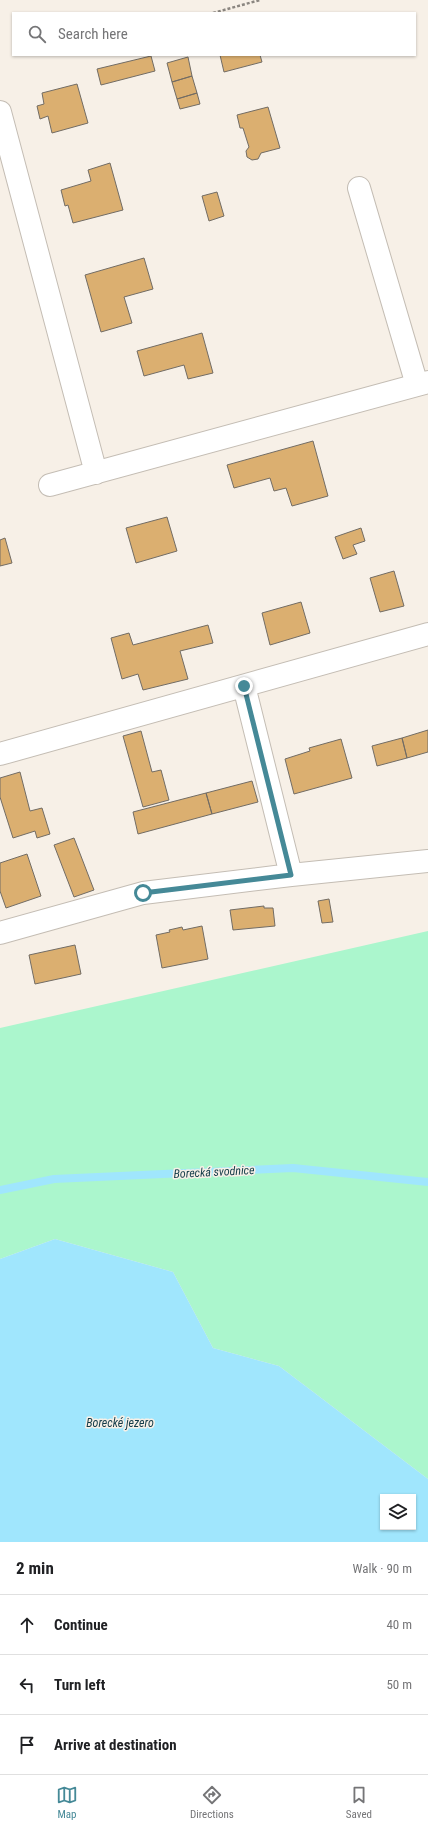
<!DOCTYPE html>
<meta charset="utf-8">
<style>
:root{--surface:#fff;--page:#f6f6f6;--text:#202124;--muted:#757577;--line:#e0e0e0;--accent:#458997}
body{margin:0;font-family:"Roboto Condensed",sans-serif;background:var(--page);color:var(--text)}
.controls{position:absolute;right:12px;bottom:12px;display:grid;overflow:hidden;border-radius:0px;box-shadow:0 1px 3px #0004}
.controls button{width:36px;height:36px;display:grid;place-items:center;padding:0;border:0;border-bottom:1px solid var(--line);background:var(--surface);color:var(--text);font:20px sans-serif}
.stop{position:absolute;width:12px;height:12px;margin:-9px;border:3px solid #458997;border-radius:50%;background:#fff}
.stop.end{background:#458997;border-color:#fff;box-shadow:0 1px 4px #0008}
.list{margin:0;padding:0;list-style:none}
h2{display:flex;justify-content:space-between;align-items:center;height:52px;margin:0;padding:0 16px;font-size:17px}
h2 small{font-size:13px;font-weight:400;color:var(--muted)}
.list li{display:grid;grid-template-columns:26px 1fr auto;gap:12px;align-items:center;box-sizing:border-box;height:60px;padding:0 16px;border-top:1px solid var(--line)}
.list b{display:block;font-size:15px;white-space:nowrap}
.list em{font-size:13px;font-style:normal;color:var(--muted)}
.icon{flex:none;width:22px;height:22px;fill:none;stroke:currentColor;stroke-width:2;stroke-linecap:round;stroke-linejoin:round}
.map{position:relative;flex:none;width:428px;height:1542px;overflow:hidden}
.search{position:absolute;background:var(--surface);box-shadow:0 1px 3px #0004;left:12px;right:12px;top:12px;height:44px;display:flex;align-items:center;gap:10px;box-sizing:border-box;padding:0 14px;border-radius:0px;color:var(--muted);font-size:15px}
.sheet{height:232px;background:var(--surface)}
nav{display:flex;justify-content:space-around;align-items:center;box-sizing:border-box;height:56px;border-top:1px solid var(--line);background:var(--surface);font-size:11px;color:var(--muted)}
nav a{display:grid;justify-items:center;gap:2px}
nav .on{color:var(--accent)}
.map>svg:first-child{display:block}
.green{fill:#abf6cd}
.water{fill:#a0e6fd;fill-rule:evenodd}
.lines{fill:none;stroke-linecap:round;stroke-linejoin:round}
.stream{stroke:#a0e6fd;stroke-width:8}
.building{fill:#dbaf70;stroke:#726c64}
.minor-casing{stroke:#c4bdb4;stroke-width:24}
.path{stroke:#8b8680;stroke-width:2.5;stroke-dasharray:3 2;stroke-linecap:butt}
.minor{stroke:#fff;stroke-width:22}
.route{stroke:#458997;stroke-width:5}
.labels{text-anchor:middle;stroke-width:3;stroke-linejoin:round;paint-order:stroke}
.water-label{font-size:12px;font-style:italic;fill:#133c49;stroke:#f7f0e7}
</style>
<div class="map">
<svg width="428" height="1542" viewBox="0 0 428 1542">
<rect width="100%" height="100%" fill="#f7f0e7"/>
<path class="green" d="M428,931V1479L279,1366L213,1348L173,1272L55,1239L0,1259V1028Z"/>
<path class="water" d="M55,1239L173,1272L213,1348L279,1366L428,1479V1542H0V1259ZM383,1497H413V1527H383Z"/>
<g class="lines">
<path class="stream" d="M0,1190L54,1179L293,1168L428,1182"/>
</g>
<path class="building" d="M220,55H260L262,62L224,72Z
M151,56L155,71L101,85L97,69Z
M188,57L192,76L172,82L167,63Z
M192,76L197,93L177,99L172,82Z
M77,84L88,123L52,133L48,116L40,119L37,106L44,104L42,93Z
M197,93L200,104L180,109L177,99Z
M268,107L280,148L261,153L258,159L252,160L247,157L246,151L249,147L243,128H240L237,115Z
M110,163L123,210L73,223L68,205L65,206L61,190L91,181L88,170Z
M217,192L224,216L209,221L202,196Z
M144,258L153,289L124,297L132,323L101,332L85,275Z
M202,333L213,373L188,379L184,365L144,376L137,351Z
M313,441L328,496L292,506L286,488L274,491L270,478L234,488L227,465Z
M167,517L177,551L136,563L126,528Z
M361,528L365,541L353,545L357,554L343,559L335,537Z
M5,538L12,563L0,566V540Z
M394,571L404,606L380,612L370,578Z
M301,602L310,633L270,645L262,613Z
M208,625L213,643L180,651L188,679L143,690L138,674L122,679L111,638L129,633L133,645Z
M428,730V752L407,758L402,738Z
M141,731L152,772L161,770L169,800L143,807L123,736Z
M402,738L407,758L377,766L372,746Z
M341,739L352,778L294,794L285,759L310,751L309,748Z
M20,772L30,811L42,808L50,834L37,838L35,831L13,838L0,797V778Z
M252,781L258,802L212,814L206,793Z
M206,793L212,814L138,834L133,812Z
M74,838L94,890L74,897L54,845Z
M27,854L41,896L6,908L0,891V863Z
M329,899L333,922L322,923L318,901Z
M264,906V908H273L275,926L233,930L230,910Z
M202,926L208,959L162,968L156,935L170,932L169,930L182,927L183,930Z
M75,945L81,974L35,984L29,955Z"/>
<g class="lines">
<g class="minor-casing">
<path id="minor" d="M0,112L96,473
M359,188L417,385
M50,485L428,382
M244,686L291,875
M0,754L428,634
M0,933L143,893L291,875L428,861"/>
</g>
<path class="path" d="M213,13L260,0"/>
<use href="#minor" class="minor"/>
</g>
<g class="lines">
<path class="route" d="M143,893L291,875L244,686"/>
</g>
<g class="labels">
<g class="water-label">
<text transform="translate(214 1172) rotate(-3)" y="4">Borecká svodnice</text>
<text x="120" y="1427">Borecké jezero</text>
</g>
</g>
</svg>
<div class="controls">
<button><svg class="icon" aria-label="layers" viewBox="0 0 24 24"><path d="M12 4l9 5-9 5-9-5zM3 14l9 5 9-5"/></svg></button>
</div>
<div class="stop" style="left:143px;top:893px"></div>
<div class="stop end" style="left:244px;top:686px"></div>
<div class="search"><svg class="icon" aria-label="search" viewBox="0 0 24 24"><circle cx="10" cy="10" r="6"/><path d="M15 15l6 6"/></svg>Search here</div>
</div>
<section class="sheet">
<h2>2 min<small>Walk · 90 m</small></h2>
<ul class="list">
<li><svg class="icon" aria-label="ahead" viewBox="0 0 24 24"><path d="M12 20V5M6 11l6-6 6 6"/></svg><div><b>Continue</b></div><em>40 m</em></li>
<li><svg class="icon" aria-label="left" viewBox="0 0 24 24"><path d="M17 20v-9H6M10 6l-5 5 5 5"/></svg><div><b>Turn left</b></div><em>50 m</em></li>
<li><svg class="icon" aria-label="arrive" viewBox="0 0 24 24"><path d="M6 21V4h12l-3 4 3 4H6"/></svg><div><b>Arrive at destination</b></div></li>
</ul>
</section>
<nav>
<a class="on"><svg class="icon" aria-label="map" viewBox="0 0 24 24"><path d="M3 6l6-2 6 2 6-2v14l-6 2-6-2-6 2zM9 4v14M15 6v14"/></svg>Map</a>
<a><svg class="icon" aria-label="directions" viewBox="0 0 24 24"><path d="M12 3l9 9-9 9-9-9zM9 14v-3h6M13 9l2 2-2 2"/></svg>Directions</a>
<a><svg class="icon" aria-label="saved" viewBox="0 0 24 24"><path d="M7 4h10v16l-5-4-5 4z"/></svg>Saved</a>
</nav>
